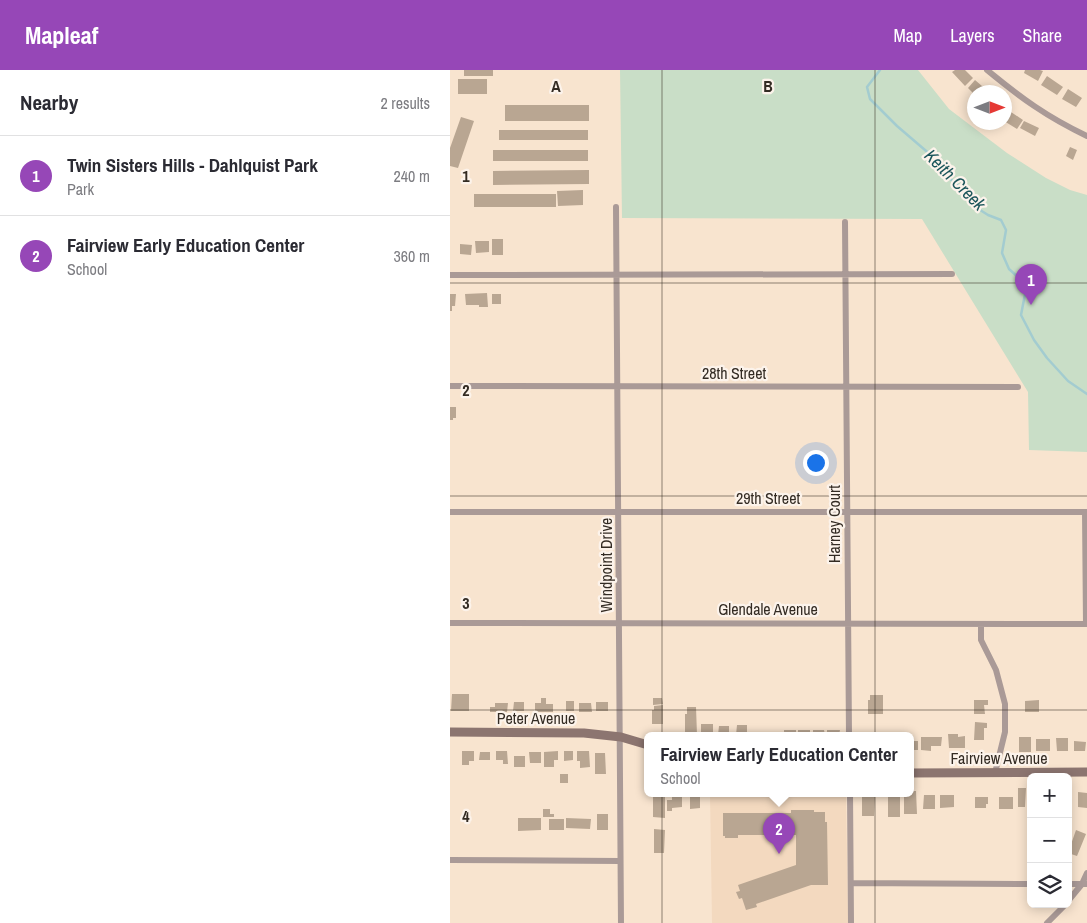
<!DOCTYPE html>
<meta charset="utf-8">
<style>
:root{--surface:#fff;--page:#f2f2f3;--text:#2b2b33;--muted:#7c7c81;--line:#e1e1e2;--accent:#9647b7}
body{margin:0;font-family:"Archivo Narrow",sans-serif;background:var(--page);color:var(--text)}
.controls{position:absolute;right:15px;bottom:15px;display:grid;overflow:hidden;border-radius:8px;box-shadow:0 2px 12px #0003}
.controls button{width:45px;height:45px;display:grid;place-items:center;padding:0;border:0;border-bottom:1px solid var(--line);background:var(--surface);color:var(--text);font:25px sans-serif}
.compass{position:absolute;left:517px;top:15px;width:45px;height:45px;border-radius:50%;background:var(--surface);box-shadow:0 2px 12px #0003;rotate:90deg}
.you{position:absolute;left:365px;top:392px;width:18px;height:18px;margin:-12px;border:4px solid #fff;border-radius:50%;background:#1a73e8;box-shadow:0 0 0 8px #1a73e833}
.badge{display:grid;place-items:center;width:32px;height:32px;border-radius:50%;background:var(--accent);color:#fff;font-size:16px;font-weight:700}
.pin{position:absolute;translate:-50% -41px;filter:drop-shadow(0 1px 2px #0008)}
.pin::after{content:'';position:absolute;top:26px;width:18px;height:15px;background:inherit;clip-path:polygon(0 0,100% 0,50% 100%)}
.popup{position:absolute;left:194px;top:662px;width:270px;height:65px;box-sizing:border-box;display:grid;place-content:center;border-radius:8px;background:var(--surface);filter:drop-shadow(0 1px 4px #0005);font-size:16px;white-space:nowrap;color:var(--muted)}
.popup b{font-size:19px;color:var(--text)}
.popup::after{content:'';position:absolute;left:50%;top:100%;margin-left:-10px;border:10px solid transparent;border-top-color:var(--surface)}
.list{margin:0;padding:0;list-style:none}
h2{display:flex;justify-content:space-between;align-items:center;height:65px;margin:0;padding:0 20px;font-size:21px}
h2 small{font-size:16px;font-weight:400;color:var(--muted)}
.list li{display:grid;grid-template-columns:32px 1fr auto;gap:15px;align-items:center;box-sizing:border-box;height:80px;padding:0 20px;border-top:1px solid var(--line)}
.list b{display:block;font-size:19px;white-space:nowrap}
.list p{margin:0;font-size:16px;white-space:nowrap;color:var(--muted)}
.list em{font-size:16px;font-style:normal;color:var(--muted)}
.icon{flex:none;width:28px;height:28px;fill:none;stroke:currentColor;stroke-width:2;stroke-linecap:round;stroke-linejoin:round}
.map{position:relative;flex:none;width:637px;height:853px;overflow:hidden}
header{display:flex;align-items:center;gap:30px;box-sizing:border-box;height:70px;padding:0 25px;background:var(--accent);color:#fff}
header strong{font-size:24px}
nav{display:flex;gap:28px;margin-inline-start:auto;font-size:18px}
main{display:flex}
aside{flex:1;background:var(--surface)}
.map>svg:first-child{display:block}
.built{fill:#f3d9bf}
.green{fill:#c9dec7}
.lines{fill:none;stroke-linecap:round;stroke-linejoin:round}
.stream{stroke:#a3ccd0;stroke-width:2.5}
.building{fill:#b9a692}
.street{stroke:#aa9a97;stroke-width:6}
.secondary{stroke:#8c7570;stroke-width:9}
.grid{fill:none;stroke:#332b23;stroke-width:1;stroke-opacity:0.55}
.labels{text-anchor:middle;stroke-width:4.5;stroke-linejoin:round;paint-order:stroke}
.street-label{font-size:16px;fill:#332b23;stroke:#fcf3eb}
.water-label{font-size:18px;font-style:italic;fill:#1c565b;stroke:#fcf3eb}
.grid-label{font-size:16px;text-anchor:middle;font-weight:bold;fill:#332b23;stroke:#fcf3eb;stroke-width:4.5;stroke-linejoin:round;paint-order:stroke}
</style>
<header>
<strong>Mapleaf</strong>
<nav><a>Map</a><a>Layers</a><a>Share</a></nav>
</header>
<main>
<aside>
<h2>Nearby<small>2 results</small></h2>
<ul class="list">
<li><span class="badge">1</span><div><b>Twin Sisters Hills - Dahlquist Park</b><p>Park</p></div><em>240 m</em></li>
<li><span class="badge">2</span><div><b>Fairview Early Education Center</b><p>School</p></div><em>360 m</em></li>
</ul>
</aside>
<div class="map">
<svg width="637" height="853" viewBox="0 0 637 853">
<rect width="100%" height="100%" fill="#f8e4cf"/>
<path class="built" d="M260,723H396L398,853H262Z"/>
<path class="green" d="M170,0H468L499,39L557,83L596,108L620,120L637,125V382L579,380L578,322L472,149L172,148Z"/>
<g class="lines">
<path class="stream" d="M430,0L417,17L420,29L447,56L482,86L495,105L516,121L527,138L538,145L551,150L556,160L552,183L559,199L570,209L576,219L571,245L584,270L597,288L618,311L637,324"/>
</g>
<path class="building" d="M14,0H43V6H14Z
M505,0H515L523,8L515,16L502,2Z
M575,0H590L593,1L588,11L574,3Z
M597,6L613,17L607,25L591,15Z
M8,9H37V24H8Z
M525,10L539,22H524V24L518,18Z
M618,19L632,28L626,37L612,29Z
M55,35H139V51H55Z
M558,40L573,50L567,59L554,51V45Z
M11,47L24,51L8,98L0,96V78Z
M574,51L589,58L585,66L570,58Z
M49,60H138V70H49Z
M620,77L627,80L623,90L616,86Z
M43,80H138V91H43Z
M139,100V114L43,115V101Z
M133,120V135L108,136L107,121Z
M24,124H106V137H24Z
M42,169H53V185H42Z
M25,171H39V182L26,183Z
M10,174L22,175L21,185L10,184Z
M37,223L38,237H29V235H16L15,224Z
M0,224H6L5,236H2V241H0Z
M42,224H51V234H42Z
M0,337H6V348H3V350H0Z
M2,624H19V641H1Z
M420,625H433V644H418V630H420Z
M91,628H96V634H103V642H85V633H91Z
M203,628H212L213,634L203,635Z
M524,630H538V635H534L535,644H524Z
M589,630V642H575V631Z
M116,631H124V641H116Z
M64,632H74V641H63Z
M146,632H158V641H146Z
M45,633H58L57,642H40V637H45Z
M129,633H141L142,642H129Z
M213,635V654H202V640H204V636Z
M237,637H246L247,665H235V644H237Z
M525,652L537,653V658H534V670H524Z
M251,654H263V665H251Z
M287,655H297V665H286Z
M269,656H279V665H268Z
M334,660H346V665H334Z
M348,660H360V665H348Z
M363,660H374L375,665H363Z
M377,660H390L389,665H377Z
M498,664H508V667L515,666V678H499Z
M471,667H492L491,676H481V681L471,680Z
M569,667H581V682H569Z
M606,668H618V681H607Z
M586,669H600V681H586Z
M460,671H468V680H460Z
M624,671L636,672L635,681H624Z
M12,681H24V691H19V695H12Z
M46,681H57L58,694H53V690H46Z
M108,681V690H104V697H94V682Z
M114,681H123V690L114,691Z
M127,681H139L140,697L130,698V691H127Z
M30,682H40V690H29Z
M79,682H91V693H80Z
M145,683H155L156,704H145Z
M64,686H75V697H64Z
M110,704H118V713H110Z
M568,718H576L575,737H568Z
M460,721H466L467,744H454V723H460Z
M628,722L637,723V738L628,737Z
M412,723H425L424,746H412Z
M438,723H450V747H438Z
M203,725H215V748L203,747Z
M240,725H250V738L240,739Z
M474,725H485V739H473Z
M490,725H504V737L490,738Z
M222,726H232V737L222,738V741H217V730H222Z
M525,727H538V734H536V738H525Z
M549,727H563V739H549Z
M93,739H100V744H104V747H93Z
M341,740H364V742H375V752H377L378,815H361L306,834L307,837L296,840L292,828L289,829L286,822L290,821L288,815L346,795V765H288V768H275V766H273V743H341Z
M147,744H158V760H147Z
M68,748H91V760L68,761Z
M116,748L141,749L140,759L116,758Z
M99,749H114V760H99Z
M204,759L215,760L214,783H204Z
M626,760L636,764L627,786L618,783Z"/>
<g class="lines">
<path class="street" d="M537,0C571,28 597,47 637,66
M166,137L171,853
M395,152L399,665
M0,205L502,204
M0,316L568,317
M0,442H637
M635,442L636,554
M0,553L637,554
M531,554V570L546,600L555,634V662L545,703
M400,723L401,853
M0,790L170,791
M401,813L581,814
M618,814H637
M618,831L632,814L637,803
M597,853L616,834"/>
<path class="secondary" d="M0,662L134,663L171,667L198,675
M460,703L637,702"/>
</g>
<path class="grid" d="M212,0V853M425,0V853M0,213H637M0,426H637M0,640H637"/>
<g class="labels">
<g class="street-label">
<text x="284" y="309">28th Street</text>
<text x="318" y="434">29th Street</text>
<text transform="translate(384 454) rotate(-90)" y="6">Harney Court</text>
<text transform="translate(156 495) rotate(-90)" y="6">Windpoint Drive</text>
<text x="318" y="545">Glendale Avenue</text>
<text x="86" y="654">Peter Avenue</text>
<text x="549" y="694">Fairview Avenue</text>
</g>
<g class="water-label">
<text transform="translate(505 110) rotate(45)" y="6">Keith Creek</text>
</g>
</g>
<g class="grid-label">
<text x="106" y="22">A</text>
<text x="318" y="22">B</text>
<text x="16" y="112">1</text>
<text x="16" y="326">2</text>
<text x="16" y="539">3</text>
<text x="16" y="752">4</text>
</g>
</svg>
<div class="controls">
<button>+</button>
<button>−</button>
<button><svg class="icon" aria-label="layers" viewBox="0 0 24 24"><path d="M12 4l9 5-9 5-9-5zM3 14l9 5 9-5"/></svg></button>
</div>
<svg class="compass" viewBox="-18 -18 36 36"><path d="M0-13l5 13h-10z" fill="#e53935"/><path d="M0 13l5-13h-10z" fill="#7c7c81"/></svg>
<div class="you"></div>
<div class="pin badge" style="left:581px;top:235px">1</div>
<div class="pin badge" style="left:329px;top:784px">2</div>
<div class="popup"><b>Fairview Early Education Center</b>School</div>
</div>
</main>
